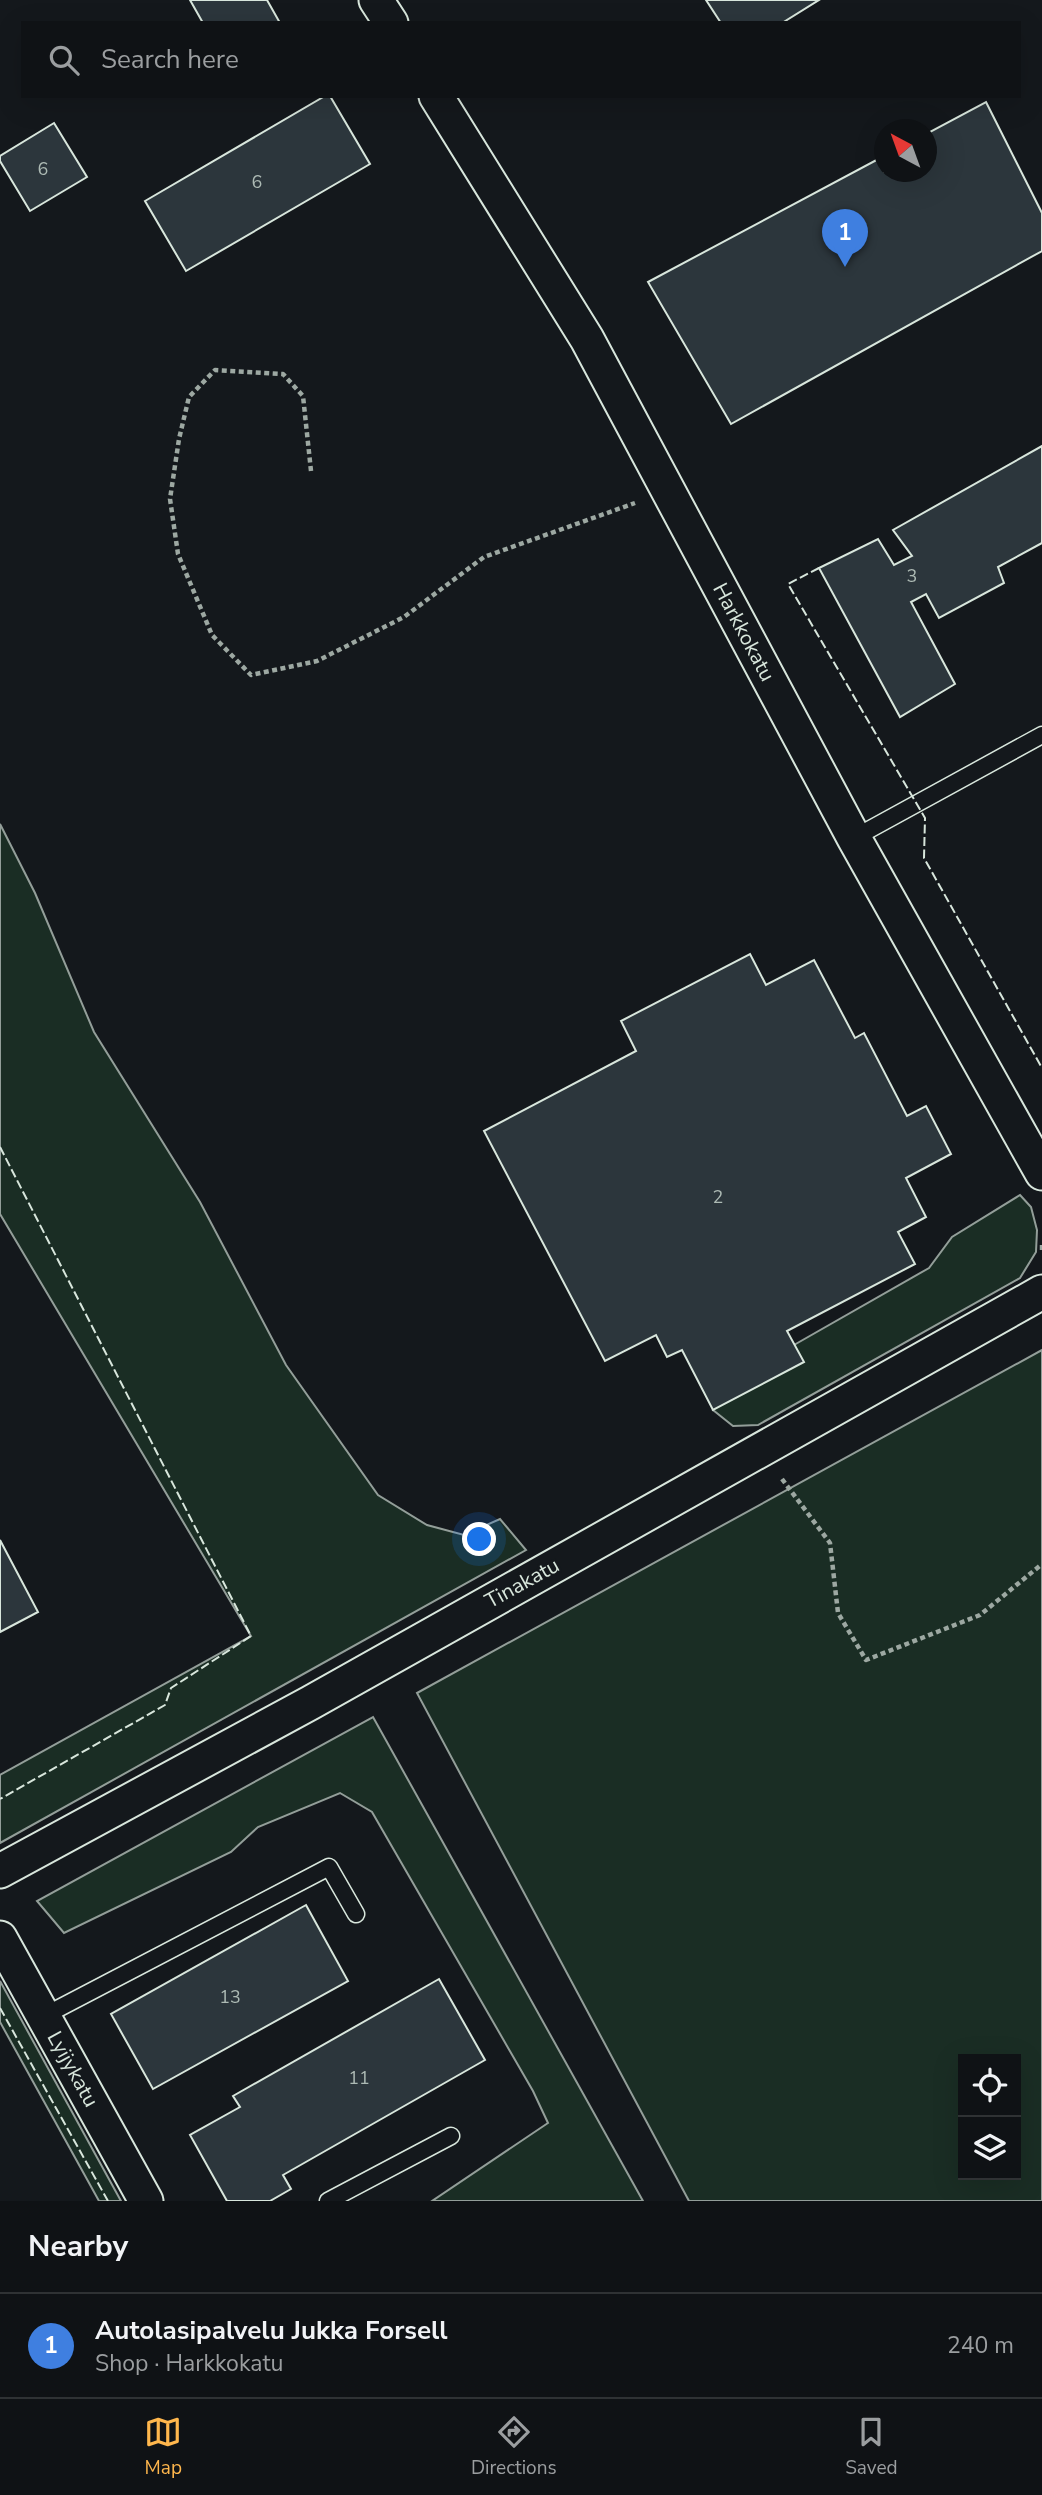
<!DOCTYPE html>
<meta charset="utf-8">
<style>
:root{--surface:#0f1215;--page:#1d2022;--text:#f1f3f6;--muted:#9b9ea0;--line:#2f3234;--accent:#ffb74d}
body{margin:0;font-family:"Nunito Sans",sans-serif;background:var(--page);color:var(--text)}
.controls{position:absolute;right:21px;bottom:21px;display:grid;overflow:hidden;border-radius:0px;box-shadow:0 7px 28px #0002}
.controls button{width:63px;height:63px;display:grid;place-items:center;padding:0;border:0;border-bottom:2px solid var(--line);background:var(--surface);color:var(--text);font:35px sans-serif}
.compass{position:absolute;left:874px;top:119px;width:63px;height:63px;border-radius:50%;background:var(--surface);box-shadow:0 7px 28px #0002;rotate:319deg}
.you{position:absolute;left:480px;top:1540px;width:24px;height:24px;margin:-18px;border:5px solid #fff;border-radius:50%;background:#1a73e8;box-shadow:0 0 0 10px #1a73e833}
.badge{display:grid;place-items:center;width:46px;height:46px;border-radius:50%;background:var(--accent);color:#fff;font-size:23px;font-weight:700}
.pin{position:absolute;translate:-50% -58px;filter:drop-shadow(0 2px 4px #0008)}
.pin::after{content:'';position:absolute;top:37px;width:24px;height:21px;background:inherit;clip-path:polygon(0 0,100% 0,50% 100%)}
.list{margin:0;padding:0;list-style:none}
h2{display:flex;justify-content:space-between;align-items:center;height:91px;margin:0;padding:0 28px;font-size:30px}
h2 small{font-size:23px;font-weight:400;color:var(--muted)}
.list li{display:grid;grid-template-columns:46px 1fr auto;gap:21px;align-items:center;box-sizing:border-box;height:105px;padding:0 28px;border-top:2px solid var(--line)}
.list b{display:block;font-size:26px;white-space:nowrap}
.list p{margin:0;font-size:23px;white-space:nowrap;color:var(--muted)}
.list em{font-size:23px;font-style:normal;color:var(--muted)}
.icon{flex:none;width:38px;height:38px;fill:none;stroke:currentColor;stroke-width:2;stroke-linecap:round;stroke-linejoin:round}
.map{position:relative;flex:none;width:1042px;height:2201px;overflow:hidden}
.search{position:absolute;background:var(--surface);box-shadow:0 7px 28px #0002;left:21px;right:21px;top:21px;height:77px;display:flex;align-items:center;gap:18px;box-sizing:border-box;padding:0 24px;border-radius:0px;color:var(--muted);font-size:26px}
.sheet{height:196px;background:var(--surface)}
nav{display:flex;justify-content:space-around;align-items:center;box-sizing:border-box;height:98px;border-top:2px solid var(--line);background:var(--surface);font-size:19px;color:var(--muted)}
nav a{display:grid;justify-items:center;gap:4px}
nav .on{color:var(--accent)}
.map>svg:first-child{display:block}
.green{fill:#1a2d24;stroke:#939e99;stroke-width:2;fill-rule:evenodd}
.building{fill:#2c363c;stroke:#d8e6dc;stroke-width:2}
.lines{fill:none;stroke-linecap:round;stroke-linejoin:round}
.service-casing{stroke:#d8e6dc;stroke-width:19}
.minor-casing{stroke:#d8e6dc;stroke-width:37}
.path{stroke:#9da8a2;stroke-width:4.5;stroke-dasharray:5 3.5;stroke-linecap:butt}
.service{stroke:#14181c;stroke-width:16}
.minor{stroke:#14181c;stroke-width:33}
.fence{stroke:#d8e6dc;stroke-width:2;stroke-dasharray:9 3.5;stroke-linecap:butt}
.labels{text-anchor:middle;stroke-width:5;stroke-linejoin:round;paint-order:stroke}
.number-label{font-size:18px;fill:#adbab4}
.street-label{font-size:21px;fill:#d8e6dc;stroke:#14181c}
</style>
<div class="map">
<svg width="1042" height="2201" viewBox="0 0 1042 2201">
<rect width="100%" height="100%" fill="#14181c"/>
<path class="green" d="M0,824L35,893L94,1032L200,1202L286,1365L378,1495L427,1525L464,1535L500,1519L526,1550L0,1843V1775L251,1636L0,1214Z
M1020,1195L1031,1207L1037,1230L1036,1252L1020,1278L758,1425L733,1426L713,1410L794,1345L929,1268L952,1237Z
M1042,1350V2201H689L417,1693ZM1016,2059V2175H963V2059Z
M373,1717L643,2201H432L548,2123L533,2091L372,1812L340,1793L258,1827L231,1852L64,1933L37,1901Z
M0,1981L121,2201H99L0,2022Z"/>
<path class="building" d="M190,0H267L280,23H203Z
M706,0H819L782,23H721Z
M325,96H330L370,164L186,271L145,201Z
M986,102L1042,213V251L731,424L648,282L884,156V172H926V134Z
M54,123L87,177L30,211L0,161V156Z
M1042,446V543L998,567L1004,583L939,618L926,594L911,602L955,684L900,717L819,568L878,539L894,565L912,556L893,530Z
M750,954L766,985L814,960L855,1038L864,1033L907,1116L926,1106L951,1154L906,1178L926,1217L898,1232L915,1264L787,1331L804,1362L713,1410L682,1350L667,1357L656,1335L605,1361L484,1131L636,1051L621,1021Z
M0,1540L38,1612L0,1632Z
M306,1905L348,1981L153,2089L111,2014Z
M439,1979L485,2060L283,2175L291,2189L270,2201H227L190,2135L240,2107L233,2096Z"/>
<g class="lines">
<g class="service-casing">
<path id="service" d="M854,838L1042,735
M44,2016L329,1867L356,1914
M328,2201L451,2136"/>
</g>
<g class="minor-casing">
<path id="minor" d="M376,0L391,23
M436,96L587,339L854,838L1042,1173
M0,1871L310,1703L1042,1292
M0,1938L146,2201"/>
</g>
<path class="path" d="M311,471L303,396L283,374L215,370L189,397L179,439L170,499L178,554L212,635L251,675L317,661L404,617L484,557L635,503
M1042,1245V1252
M782,1479L830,1543L838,1613L866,1660L980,1615L1042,1564"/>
<use href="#service" class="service"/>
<use href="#minor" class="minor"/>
<path class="fence" d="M819,568L788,584L925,818L924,858L1042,1068
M0,1147L251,1636L171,1688L165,1705L0,1799
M0,2008L108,2201"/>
</g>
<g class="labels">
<g class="number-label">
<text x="43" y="175">6</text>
<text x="257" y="188">6</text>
<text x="912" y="582">3</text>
<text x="718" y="1203">2</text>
<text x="230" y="2003">13</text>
<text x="359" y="2084">11</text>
</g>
<g class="street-label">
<text transform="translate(744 632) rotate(62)" y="7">Harkkokatu</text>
<text transform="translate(522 1583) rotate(-29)" y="7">Tinakatu</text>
<text transform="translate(73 2069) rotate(61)" y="7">Lyijykatu</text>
</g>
</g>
</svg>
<div class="controls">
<button><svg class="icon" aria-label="locate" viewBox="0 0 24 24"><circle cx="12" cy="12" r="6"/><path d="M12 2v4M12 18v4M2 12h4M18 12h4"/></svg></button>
<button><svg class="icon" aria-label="layers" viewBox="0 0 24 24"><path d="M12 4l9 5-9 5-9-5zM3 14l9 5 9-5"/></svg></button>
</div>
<svg class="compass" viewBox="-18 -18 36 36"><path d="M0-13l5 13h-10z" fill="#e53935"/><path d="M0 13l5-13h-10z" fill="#9b9ea0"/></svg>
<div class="you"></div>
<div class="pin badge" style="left:845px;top:267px;background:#3f7fe0">1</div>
<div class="search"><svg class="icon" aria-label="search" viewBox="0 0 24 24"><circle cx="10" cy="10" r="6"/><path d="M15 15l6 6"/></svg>Search here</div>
</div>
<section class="sheet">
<h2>Nearby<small></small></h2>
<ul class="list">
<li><span class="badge" style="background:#3f7fe0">1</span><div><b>Autolasipalvelu Jukka Forsell</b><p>Shop · Harkkokatu</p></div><em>240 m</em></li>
</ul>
</section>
<nav>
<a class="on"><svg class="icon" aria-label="map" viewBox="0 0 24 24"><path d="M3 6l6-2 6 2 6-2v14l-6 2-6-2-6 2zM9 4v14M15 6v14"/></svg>Map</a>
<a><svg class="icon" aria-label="directions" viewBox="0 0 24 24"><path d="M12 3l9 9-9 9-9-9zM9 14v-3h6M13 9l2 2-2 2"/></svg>Directions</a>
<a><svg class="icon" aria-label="saved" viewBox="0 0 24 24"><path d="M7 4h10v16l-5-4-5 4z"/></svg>Saved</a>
</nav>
